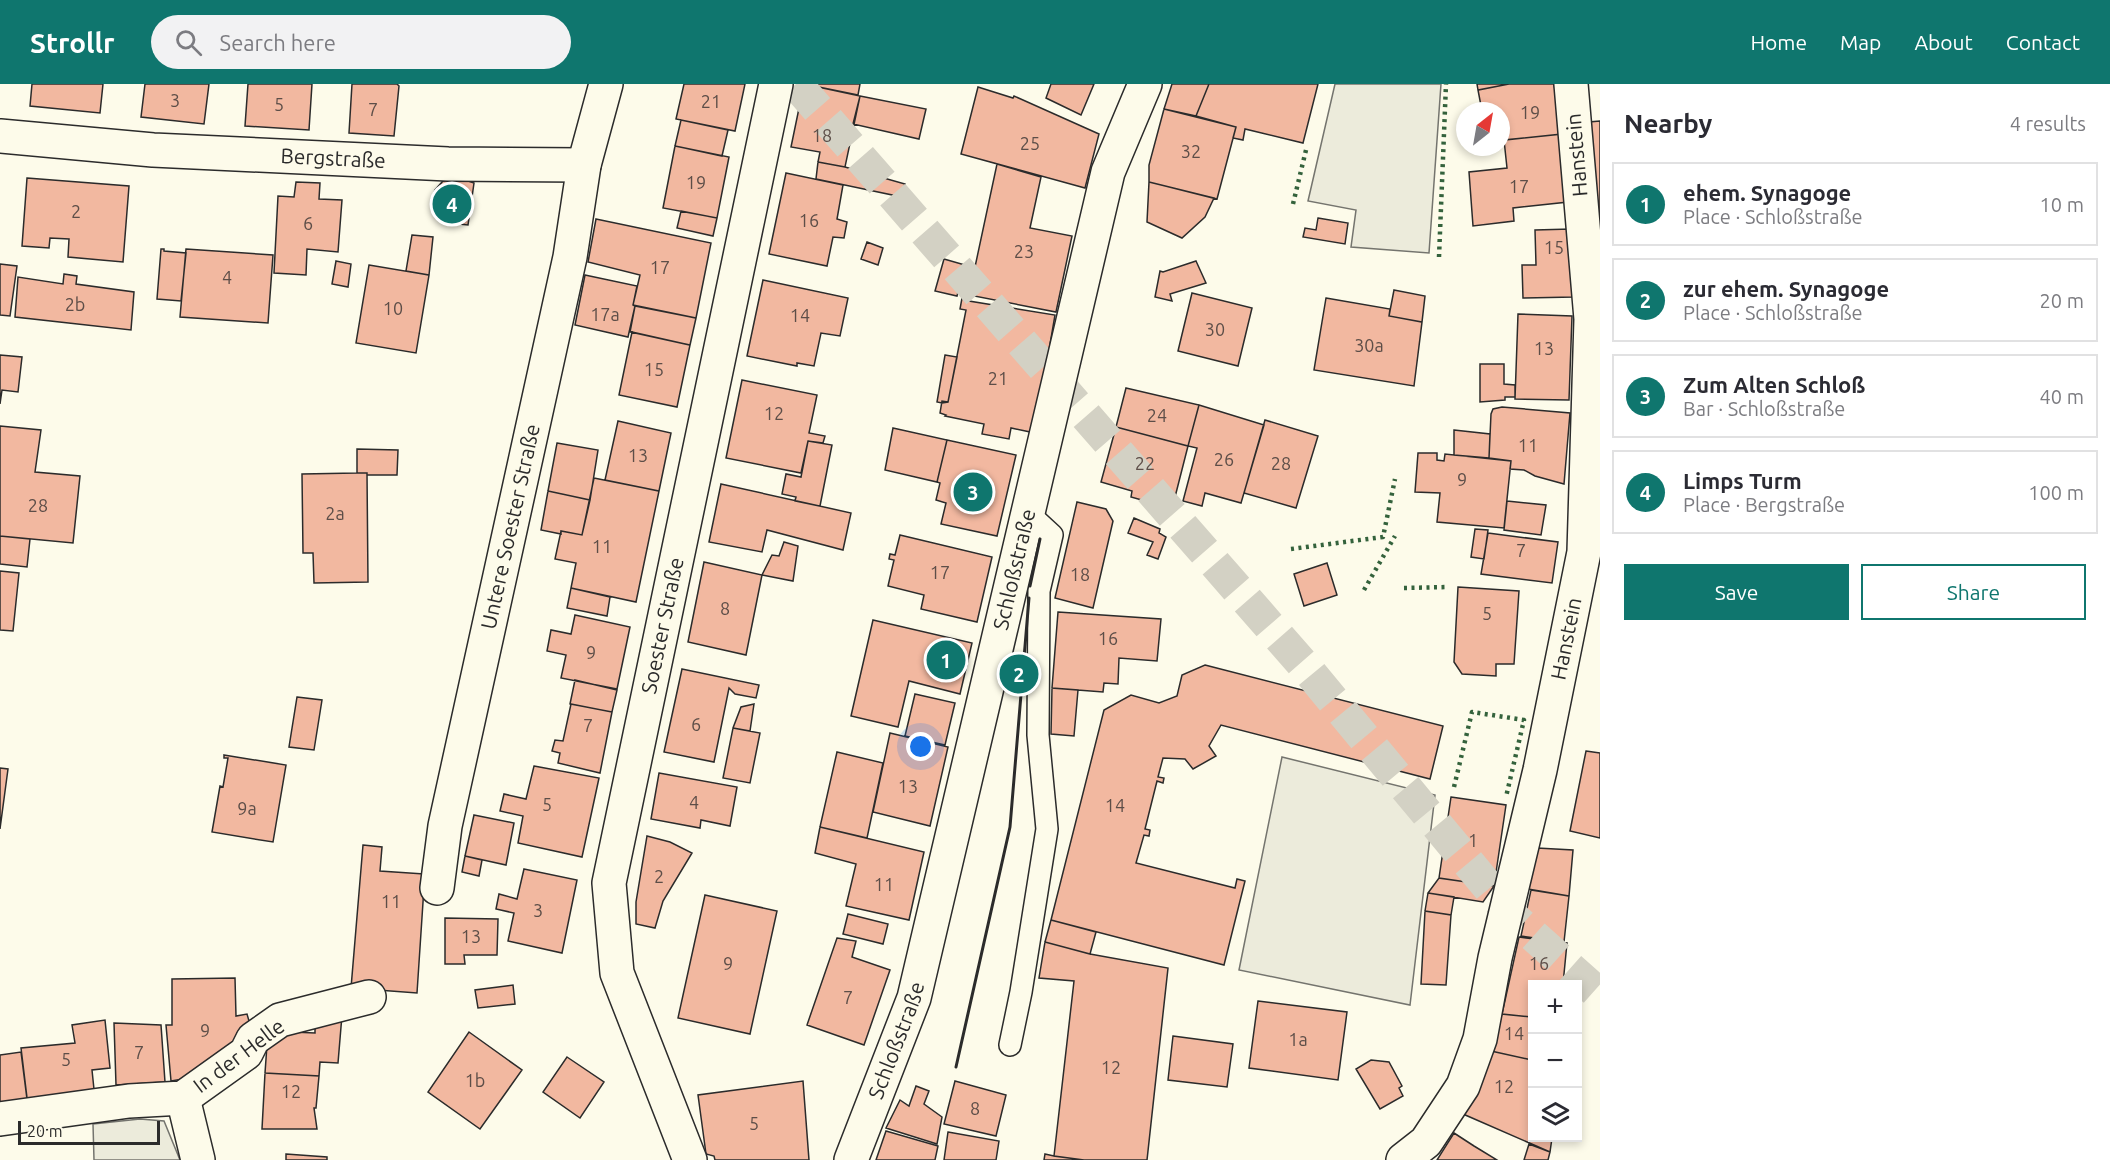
<!DOCTYPE html>
<meta charset="utf-8">
<style>
:root{--surface:#fff;--page:#f2f2f3;--text:#2b2b33;--muted:#7c7c81;--line:#e1e1e2;--accent:#0f766e}
body{margin:0;font-family:Ubuntu,sans-serif;background:var(--page);color:var(--text)}
.controls{position:absolute;right:18px;bottom:18px;display:grid;overflow:hidden;border-radius:0px;box-shadow:0 3px 9px #0003}
.controls button{width:54px;height:54px;display:grid;place-items:center;padding:0;border:0;border-bottom:2px solid var(--line);background:var(--surface);color:var(--text);font:30px sans-serif}
.compass{position:absolute;left:1456px;top:18px;width:54px;height:54px;border-radius:50%;background:var(--surface);box-shadow:0 3px 9px #0003;rotate:31deg}
.scale{position:absolute;left:18px;bottom:15px;width:142px;box-sizing:border-box;padding-left:6px;border:3px solid #2b2b2b;border-top:0;font-size:16px;line-height:21px;white-space:nowrap;color:#2b2b2b;-webkit-text-stroke:4px #fdfbea;paint-order:stroke}
.you{position:absolute;left:921px;top:663px;width:21px;height:21px;margin:-15px;border:4px solid #fff;border-radius:50%;background:#1a73e8;box-shadow:0 0 0 9px #1a73e833}
.badge{display:grid;place-items:center;width:39px;height:39px;border-radius:50%;background:var(--accent);color:#fff;font-size:20px;font-weight:700}
.pin{position:absolute;translate:-50% -50%;border:3px solid #fff;box-shadow:0 2px 6px #0006}
.list{margin:0;padding:0;list-style:none}
h2{display:flex;justify-content:space-between;align-items:center;height:78px;margin:0;padding:0 24px;font-size:26px}
h2 small{font-size:20px;font-weight:400;color:var(--muted)}
.list li{display:grid;grid-template-columns:39px 1fr auto;gap:18px;align-items:center;box-sizing:border-box;height:84px;margin:0 12px 12px;padding:0 12px;border:2px solid var(--line);border-radius:0px}
.list b{display:block;font-size:22px;white-space:nowrap}
.list p{margin:0;font-size:20px;white-space:nowrap;color:var(--muted)}
.list em{font-size:20px;font-style:normal;color:var(--muted)}
.actions{display:flex;gap:12px;padding:18px 24px}
.actions a{flex:1;padding:14px 0;border:2px solid var(--accent);border-radius:0px;text-align:center;font-size:21px;color:var(--accent)}
.actions .main{background:var(--accent);color:#fff}
.icon{flex:none;width:33px;height:33px;fill:none;stroke:currentColor;stroke-width:2;stroke-linecap:round;stroke-linejoin:round}
.map{position:relative;flex:none;width:1600px;height:1076px;overflow:hidden}
header{display:flex;align-items:center;gap:36px;box-sizing:border-box;height:84px;padding:0 30px;background:var(--accent);color:#fff}
header strong{font-size:28px}
nav{display:flex;gap:33px;margin-inline-start:auto;font-size:21px}
.search{width:420px;height:54px;background:var(--page);display:flex;align-items:center;gap:15px;box-sizing:border-box;padding:0 21px;border-radius:33px;color:var(--muted);font-size:22px}
main{display:flex}
aside{flex:1;background:var(--surface)}
.map>svg:first-child{display:block}
.green{fill:#ecebdb;stroke:#74746e;stroke-width:1.5}
.building{fill:#f2b8a0;stroke:#2b2b2b;stroke-width:1.5}
.lines{fill:none;stroke-linecap:round;stroke-linejoin:round}
.primary-tunnel{stroke:#d3d1c4;stroke-width:33;stroke-dasharray:33 16;stroke-linecap:butt}
.service-casing{stroke:#2b2b2b;stroke-width:24}
.minor-casing{stroke:#2b2b2b;stroke-width:36}
.service{stroke:#fdfbea;stroke-width:21}
.minor{stroke:#fdfbea;stroke-width:33}
.hedge{stroke:#34623c;stroke-width:4.5;stroke-dasharray:3 4.5;stroke-linecap:butt}
.wall{stroke:#2b2b2b;stroke-width:3}
.labels{text-anchor:middle;stroke-width:4.5;stroke-linejoin:round;paint-order:stroke}
.number-label{font-size:18px;fill:#5d4e48}
.street-label{font-size:21px;fill:#2b2b2b;stroke:#fdfbea}
</style>
<header>
<strong>Strollr</strong>
<div class="search"><svg class="icon" aria-label="search" viewBox="0 0 24 24"><circle cx="10" cy="10" r="6"/><path d="M15 15l6 6"/></svg>Search here</div>
<nav><a>Home</a><a>Map</a><a>About</a><a>Contact</a></nav>
</header>
<main>
<div class="map">
<svg width="1600" height="1076" viewBox="0 0 1600 1076">
<rect width="100%" height="100%" fill="#fdfbea"/>
<path class="green" d="M1335,0H1441L1429,169L1351,163L1356,126L1308,117Z
M1282,673L1435,711L1410,921L1239,886Z
M140,1035L164,1037L180,1076H94L93,1040Z"/>
<path class="building" d="M32,0H103L100,29L30,22Z
M145,0H209L204,40L141,33Z
M248,0H312L309,46L245,42Z
M352,0H397L399,2L394,52L349,49Z
M684,0H745L735,47L676,35Z
M804,0L860,12L845,83L818,78L820,68L791,63Z
M804,0H860L858,11Z
M1051,0H1094L1081,31L1046,14Z
M1172,0H1209L1196,32L1164,25Z
M1209,0H1318L1303,59L1245,45L1243,56L1233,54L1236,43L1196,32Z
M1477,0H1509L1478,6Z
M1509,0H1554L1562,50L1506,56L1501,27H1482L1478,6Z
M978,3L1013,14L1014,12L1099,50L1085,104L961,70Z
M860,12L926,25L919,55L853,40Z
M1164,25L1236,43L1217,115L1149,98V81Z
M681,36L728,46L722,72L675,62Z
M1600,37V134H1599L1589,38Z
M1562,50L1568,118L1513,124L1514,137L1473,142L1469,88L1507,84L1504,56Z
M675,62L729,73L717,134L663,124Z
M818,78L845,83L905,100L902,113L816,95Z
M997,80L1041,93L1030,144L1072,152L1056,228L969,211Z
M786,89L843,101L837,135L847,138L844,154L833,153L827,182L769,170Z
M457,93L474,99L468,141L449,139L438,134L433,125L431,116L435,106L443,97Z
M27,94L129,102L123,178L68,173L69,155L50,154L49,164L22,162Z
M296,98L320,99L319,115L342,116L338,168L307,165L306,191L274,189L278,112L294,113Z
M1149,98L1214,114L1205,133L1182,154L1147,138Z
M681,127L717,134L713,152L677,144Z
M1318,134L1348,139L1345,160L1303,153L1305,144L1316,146Z
M596,135L711,159L696,234L633,221L640,191L588,178Z
M1571,145L1574,213L1523,214L1522,181H1536L1535,146Z
M412,151L433,153L429,191L406,187Z
M867,158L883,164L878,181L861,175Z
M161,165H164V167L186,169L181,217L157,215Z
M186,165L273,171L268,239L180,233Z
M944,175L965,181L957,212L935,207Z
M336,177L351,180L348,203L332,200Z
M1196,177L1206,199L1170,210L1172,217L1155,213L1160,187L1163,188Z
M0,180L17,182L10,232L0,231Z
M369,181L429,191L416,269L356,259Z
M965,181L976,183L969,212L958,209Z
M64,190L77,192L76,200L134,208L131,246L15,233L18,193L63,200Z
M585,191L637,202L633,221L635,222L628,253L575,241Z
M763,196L848,214L840,252L821,249L814,282L797,279V282L747,272Z
M1394,206L1425,212L1422,238L1389,232Z
M1192,209L1252,224L1238,282L1178,267Z
M962,214L968,215L969,217L1055,231L1035,349L1011,344L1009,355L982,350L984,340L945,332L946,331L940,329L942,317L948,318L966,226L960,225Z
M1326,214L1390,225L1389,232L1422,238L1414,302L1314,286Z
M635,222L696,234L690,261L630,248Z
M1518,230L1572,232L1569,316L1515,315Z
M632,248L690,261L677,323L619,311Z
M0,271L22,273L18,308L2,306L0,320Z
M945,271L957,273L948,318L942,319L937,318Z
M1480,280H1504V300L1515,301V313H1505V316L1480,318Z
M742,296L817,311L809,349L825,352L823,359L808,357L801,389L726,374Z
M1126,304L1199,321L1188,362L1116,343Z
M1199,321L1264,341L1241,419L1205,409L1202,422L1183,417L1197,364L1188,362Z
M1502,323L1570,329L1564,400L1535,392L1524,386L1510,385L1511,377L1489,374L1491,330L1493,325Z
M1265,336L1318,352L1296,424L1244,409Z
M618,337L671,349L659,407L605,396Z
M0,342L41,346L35,388L80,392L73,459L0,452Z
M1116,343L1188,362L1174,417L1158,413L1156,420L1131,413L1132,407L1101,398Z
M893,344L947,356L937,398L885,386Z
M1454,346L1490,350L1489,374L1454,371Z
M947,356L1016,371L997,452L941,440L946,419L936,416L940,399L937,398Z
M808,357L832,361L820,422L795,417L796,413L782,410L786,390L801,393Z
M557,359L598,366L590,416L548,407Z
M357,365L398,366L397,391H367V389H357Z
M1418,369H1437V376L1444,377L1445,370L1511,377L1504,444L1437,438L1440,409L1415,408Z
M357,389H367L368,498L314,499L313,469H303L302,390Z
M594,394L659,407L636,518L571,504L576,479L555,475L561,447L582,451Z
M721,400L851,429L843,466L767,446L762,468L709,458Z
M548,407L590,416L582,451L561,447V450L541,446Z
M1507,417L1546,421L1541,451L1504,446Z
M1077,418L1106,425L1113,437L1093,524L1055,514Z
M1134,434L1160,445L1159,449L1166,453L1158,475L1147,471L1153,458L1128,449Z
M1475,445L1488,446L1484,475L1471,473Z
M1488,449L1558,458L1552,499L1481,490Z
M900,451L992,473L977,538L921,525L924,511L888,502L894,476L889,475L890,470L895,471Z
M0,452L30,455L27,483L0,480Z
M784,458L798,462L793,497L762,491L772,471L779,472Z
M704,478L762,491L746,571L688,558Z
M1327,479L1337,511L1304,522L1294,490Z
M0,487L19,489L13,547L0,546Z
M1458,503L1519,507L1514,580H1496V592L1462,590L1454,578Z
M571,504L610,513L607,532L567,524Z
M1058,528L1161,535L1157,577L1119,574L1118,600L1104,599L1103,608L1052,604Z
M575,531L630,543L617,605L561,594L566,571L547,567L551,546L571,550Z
M873,536L972,559L960,610L909,597L898,643L851,632Z
M1205,581L1443,642L1430,695L1221,641L1209,662L1216,672L1193,685L1185,675L1163,674L1158,693L1164,694L1163,699L1157,697L1145,745L1150,746L1149,752L1144,751L1136,779L1235,804L1237,795L1245,797L1224,881L1051,836L1104,626L1131,611L1159,619L1177,612L1182,591Z
M682,585L759,601L756,614L735,610L729,604L714,678L664,668Z
M575,596L617,606L612,628L570,620Z
M1052,604L1078,606L1074,652L1051,650Z
M915,610L955,619L945,661L905,652Z
M297,613L322,616L314,666L289,663Z
M571,620L612,628L600,689L558,679L560,669L552,667L555,656L563,657Z
M754,620L750,647L733,644L741,623Z
M733,644L760,649L750,699L723,694Z
M890,649L948,663L930,742L873,728Z
M1586,667L1600,669V754L1570,747Z
M837,668L883,679L867,754L820,743Z
M224,671L286,681L273,758L212,748L220,702L223,703L228,674H224Z
M534,682L599,694L582,773L518,759L523,732L500,727L504,710L526,715Z
M0,684L8,685L0,745Z
M659,689L737,703L730,742L701,736L700,744L651,735Z
M1451,713L1506,721L1494,802L1439,794Z
M474,731L514,739L506,781L465,772Z
M820,743L924,768L909,836L846,822L856,780L815,769Z
M647,752L670,758L692,769L663,817L655,844L636,840V818Z
M363,761L382,763L380,787L424,790L425,788L417,909L351,904Z
M1537,764L1573,766L1569,812L1528,805Z
M465,772L482,776L479,792L462,788Z
M524,785L577,796L562,869L508,857L514,829L496,825L499,810L517,815Z
M1439,794L1494,802L1483,818L1428,809Z
M1531,806L1569,812L1564,858L1521,852Z
M1428,809L1454,813L1451,831L1425,827Z
M705,811L777,827L750,950L678,934Z
M1425,827L1451,831L1446,901L1421,900Z
M848,830L888,840L883,860L843,850Z
M445,834L498,835L497,871H464L465,880H445Z
M1051,836L1096,848L1090,870L1045,858Z
M1519,853L1567,859L1563,900H1532V933L1502,930Z
M837,854L856,857L852,873L890,886L864,961L807,941Z
M1045,858L1090,870L1168,884L1147,1076H1084L1054,1072L1074,897L1039,894Z
M235,894L236,932L247,930L251,944L237,949L236,954H235V967L189,994L171,997L166,941H172V895Z
M513,901L515,920L478,924L475,906Z
M1258,917L1347,928L1338,996L1249,984Z
M1502,930L1532,933V976L1491,967Z
M342,931L338,979L320,978L319,992L265,989L268,947L315,949V935Z
M105,936L110,984L92,986L95,1015L28,1022L21,964L75,959L72,941Z
M114,939L161,941L165,998L116,1001Z
M469,948L522,986L480,1045L428,1008Z
M1173,952L1233,960L1227,1003L1168,996Z
M1491,967L1532,976V1054H1552L1550,1068L1463,1030Z
M21,968L28,1023L0,1027V971Z
M567,973L604,998L580,1034L543,1008Z
M1371,976L1389,978L1402,1002L1399,1004L1403,1012L1380,1025L1356,985Z
M265,989L319,992L316,1024H314L317,1045H262Z
M803,997L809,1076H715L714,1072L706,1070L698,1011Z
M955,997L1006,1011L996,1052L944,1040Z
M916,1002L929,1007L924,1020L942,1033L937,1060L886,1044L900,1016L909,1022Z
M886,1047L938,1062L935,1076H876Z
M948,1048L999,1057L996,1076H944Z
M1454,1049L1474,1062L1497,1076H1437Z
M1529,1060L1550,1068L1548,1076H1524Z
M286,1070L327,1073V1076H286Z
M1045,1070L1054,1072L1084,1076H1044Z"/>
<g class="lines">
<path class="primary-tunnel" d="M796,0L1307,585L1515,835L1600,911"/>
<g class="service-casing">
<path id="service" d="M1010,961L1021,908L1047,745L1038,651L1039,507L1052,451L1027,428"/>
</g>
<g class="minor-casing">
<g id="minor">
<path id="s1" d="M0,52L153,66L448,80L584,81"/>
<path id="s2" d="M437,804L445,742L570,173L584,81L606,0"/>
<path d="M183,1014L198,1076"/>
<path d="M0,1035L129,1017L183,1014L246,969L253,955L280,936L369,913"/>
<path id="s3" d="M690,1076L617,889L609,799L776,0"/>
<path id="s4" d="M851,1076L914,914L1108,88L1145,0"/>
<path id="s5" d="M1403,1076L1426,1058L1463,1002L1480,955L1495,874L1540,686L1584,468L1591,235L1571,0"/>
</g>
</g>
<use href="#service" class="service"/>
<use href="#minor" class="minor"/>
<path class="hedge" d="M1293,120L1306,66
M1439,173L1446,0
M1291,465L1383,453L1395,395
M1404,504L1448,503
M1364,506L1395,452
M1454,703L1472,628L1524,636L1506,713"/>
<path class="wall" d="M1030,502L1040,455
M956,983L1010,743L1029,514"/>
</g>
<g class="labels">
<g class="number-label">
<text x="175" y="23">3</text>
<text x="711" y="24">21</text>
<text x="279" y="27">5</text>
<text x="373" y="32">7</text>
<text x="1530" y="35">19</text>
<text x="822" y="58">18</text>
<text x="1030" y="66">25</text>
<text x="1191" y="74">32</text>
<text x="696" y="105">19</text>
<text x="1519" y="109">17</text>
<text x="76" y="134">2</text>
<text x="809" y="143">16</text>
<text x="308" y="146">6</text>
<text x="1554" y="170">15</text>
<text x="1024" y="174">23</text>
<text x="660" y="190">17</text>
<text x="227" y="200">4</text>
<text x="75" y="227">2b</text>
<text x="393" y="231">10</text>
<text x="605" y="237">17a</text>
<text x="800" y="238">14</text>
<text x="1215" y="252">30</text>
<text x="1369" y="268">30a</text>
<text x="1544" y="271">13</text>
<text x="654" y="292">15</text>
<text x="998" y="301">21</text>
<text x="774" y="336">12</text>
<text x="1157" y="338">24</text>
<text x="1528" y="368">11</text>
<text x="638" y="378">13</text>
<text x="1224" y="382">26</text>
<text x="1145" y="386">22</text>
<text x="1281" y="386">28</text>
<text x="1462" y="402">9</text>
<text x="38" y="428">28</text>
<text x="335" y="436">2a</text>
<text x="602" y="469">11</text>
<text x="1521" y="473">7</text>
<text x="940" y="495">17</text>
<text x="1080" y="497">18</text>
<text x="725" y="531">8</text>
<text x="1487" y="536">5</text>
<text x="1108" y="561">16</text>
<text x="591" y="575">9</text>
<text x="696" y="647">6</text>
<text x="588" y="648">7</text>
<text x="908" y="709">13</text>
<text x="694" y="725">4</text>
<text x="547" y="727">5</text>
<text x="1115" y="728">14</text>
<text x="247" y="731">9a</text>
<text x="1473" y="763">1</text>
<text x="659" y="799">2</text>
<text x="884" y="807">11</text>
<text x="391" y="824">11</text>
<text x="538" y="833">3</text>
<text x="471" y="859">13</text>
<text x="728" y="886">9</text>
<text x="1539" y="886">16</text>
<text x="848" y="920">7</text>
<text x="205" y="953">9</text>
<text x="1514" y="956">14</text>
<text x="1298" y="962">1a</text>
<text x="139" y="975">7</text>
<text x="66" y="982">5</text>
<text x="1111" y="990">12</text>
<text x="475" y="1003">1b</text>
<text x="1504" y="1009">12</text>
<text x="291" y="1014">12</text>
<text x="975" y="1031">8</text>
<text x="754" y="1046">5</text>
</g>
<g class="street-label">
<text transform="translate(1577 71) rotate(-95)" y="7">Hanstein</text>
<text dy="7" stroke="none"><textPath href="#s1" startOffset="334">Bergstraße</textPath></text>
<text dy="7" stroke="none"><textPath href="#s2" startOffset="369">Untere Soester Straße</textPath></text>
<text dy="7" stroke="none"><textPath href="#s4" startOffset="614">Schloßstraße</textPath></text>
<text dy="7" stroke="none"><textPath href="#s3" startOffset="554">Soester Straße</textPath></text>
<text dy="7" stroke="none"><textPath href="#s5" startOffset="556">Hanstein</textPath></text>
<text dy="7" stroke="none"><textPath href="#s4" startOffset="128">Schloßstraße</textPath></text>
<text transform="translate(239 972) rotate(-37)" y="7">In der Helle</text>
</g>
</g>
</svg>
<div class="controls">
<button>+</button>
<button>−</button>
<button><svg class="icon" aria-label="layers" viewBox="0 0 24 24"><path d="M12 4l9 5-9 5-9-5zM3 14l9 5 9-5"/></svg></button>
</div>
<svg class="compass" viewBox="-18 -18 36 36"><path d="M0-13l5 13h-10z" fill="#e53935"/><path d="M0 13l5-13h-10z" fill="#7c7c81"/></svg>
<div class="scale">20 m</div>
<div class="you"></div>
<div class="pin badge" style="left:946px;top:576px">1</div>
<div class="pin badge" style="left:1019px;top:590px">2</div>
<div class="pin badge" style="left:973px;top:408px">3</div>
<div class="pin badge" style="left:452px;top:120px">4</div>
</div>
<aside>
<h2>Nearby<small>4 results</small></h2>
<ul class="list">
<li><span class="badge">1</span><div><b>ehem. Synagoge</b><p>Place · Schloßstraße</p></div><em>10 m</em></li>
<li><span class="badge">2</span><div><b>zur ehem. Synagoge</b><p>Place · Schloßstraße</p></div><em>20 m</em></li>
<li><span class="badge">3</span><div><b>Zum Alten Schloß</b><p>Bar · Schloßstraße</p></div><em>40 m</em></li>
<li><span class="badge">4</span><div><b>Limps Turm</b><p>Place · Bergstraße</p></div><em>100 m</em></li>
</ul>
<div class="actions"><a class="main">Save</a><a>Share</a></div>
</aside>
</main>
